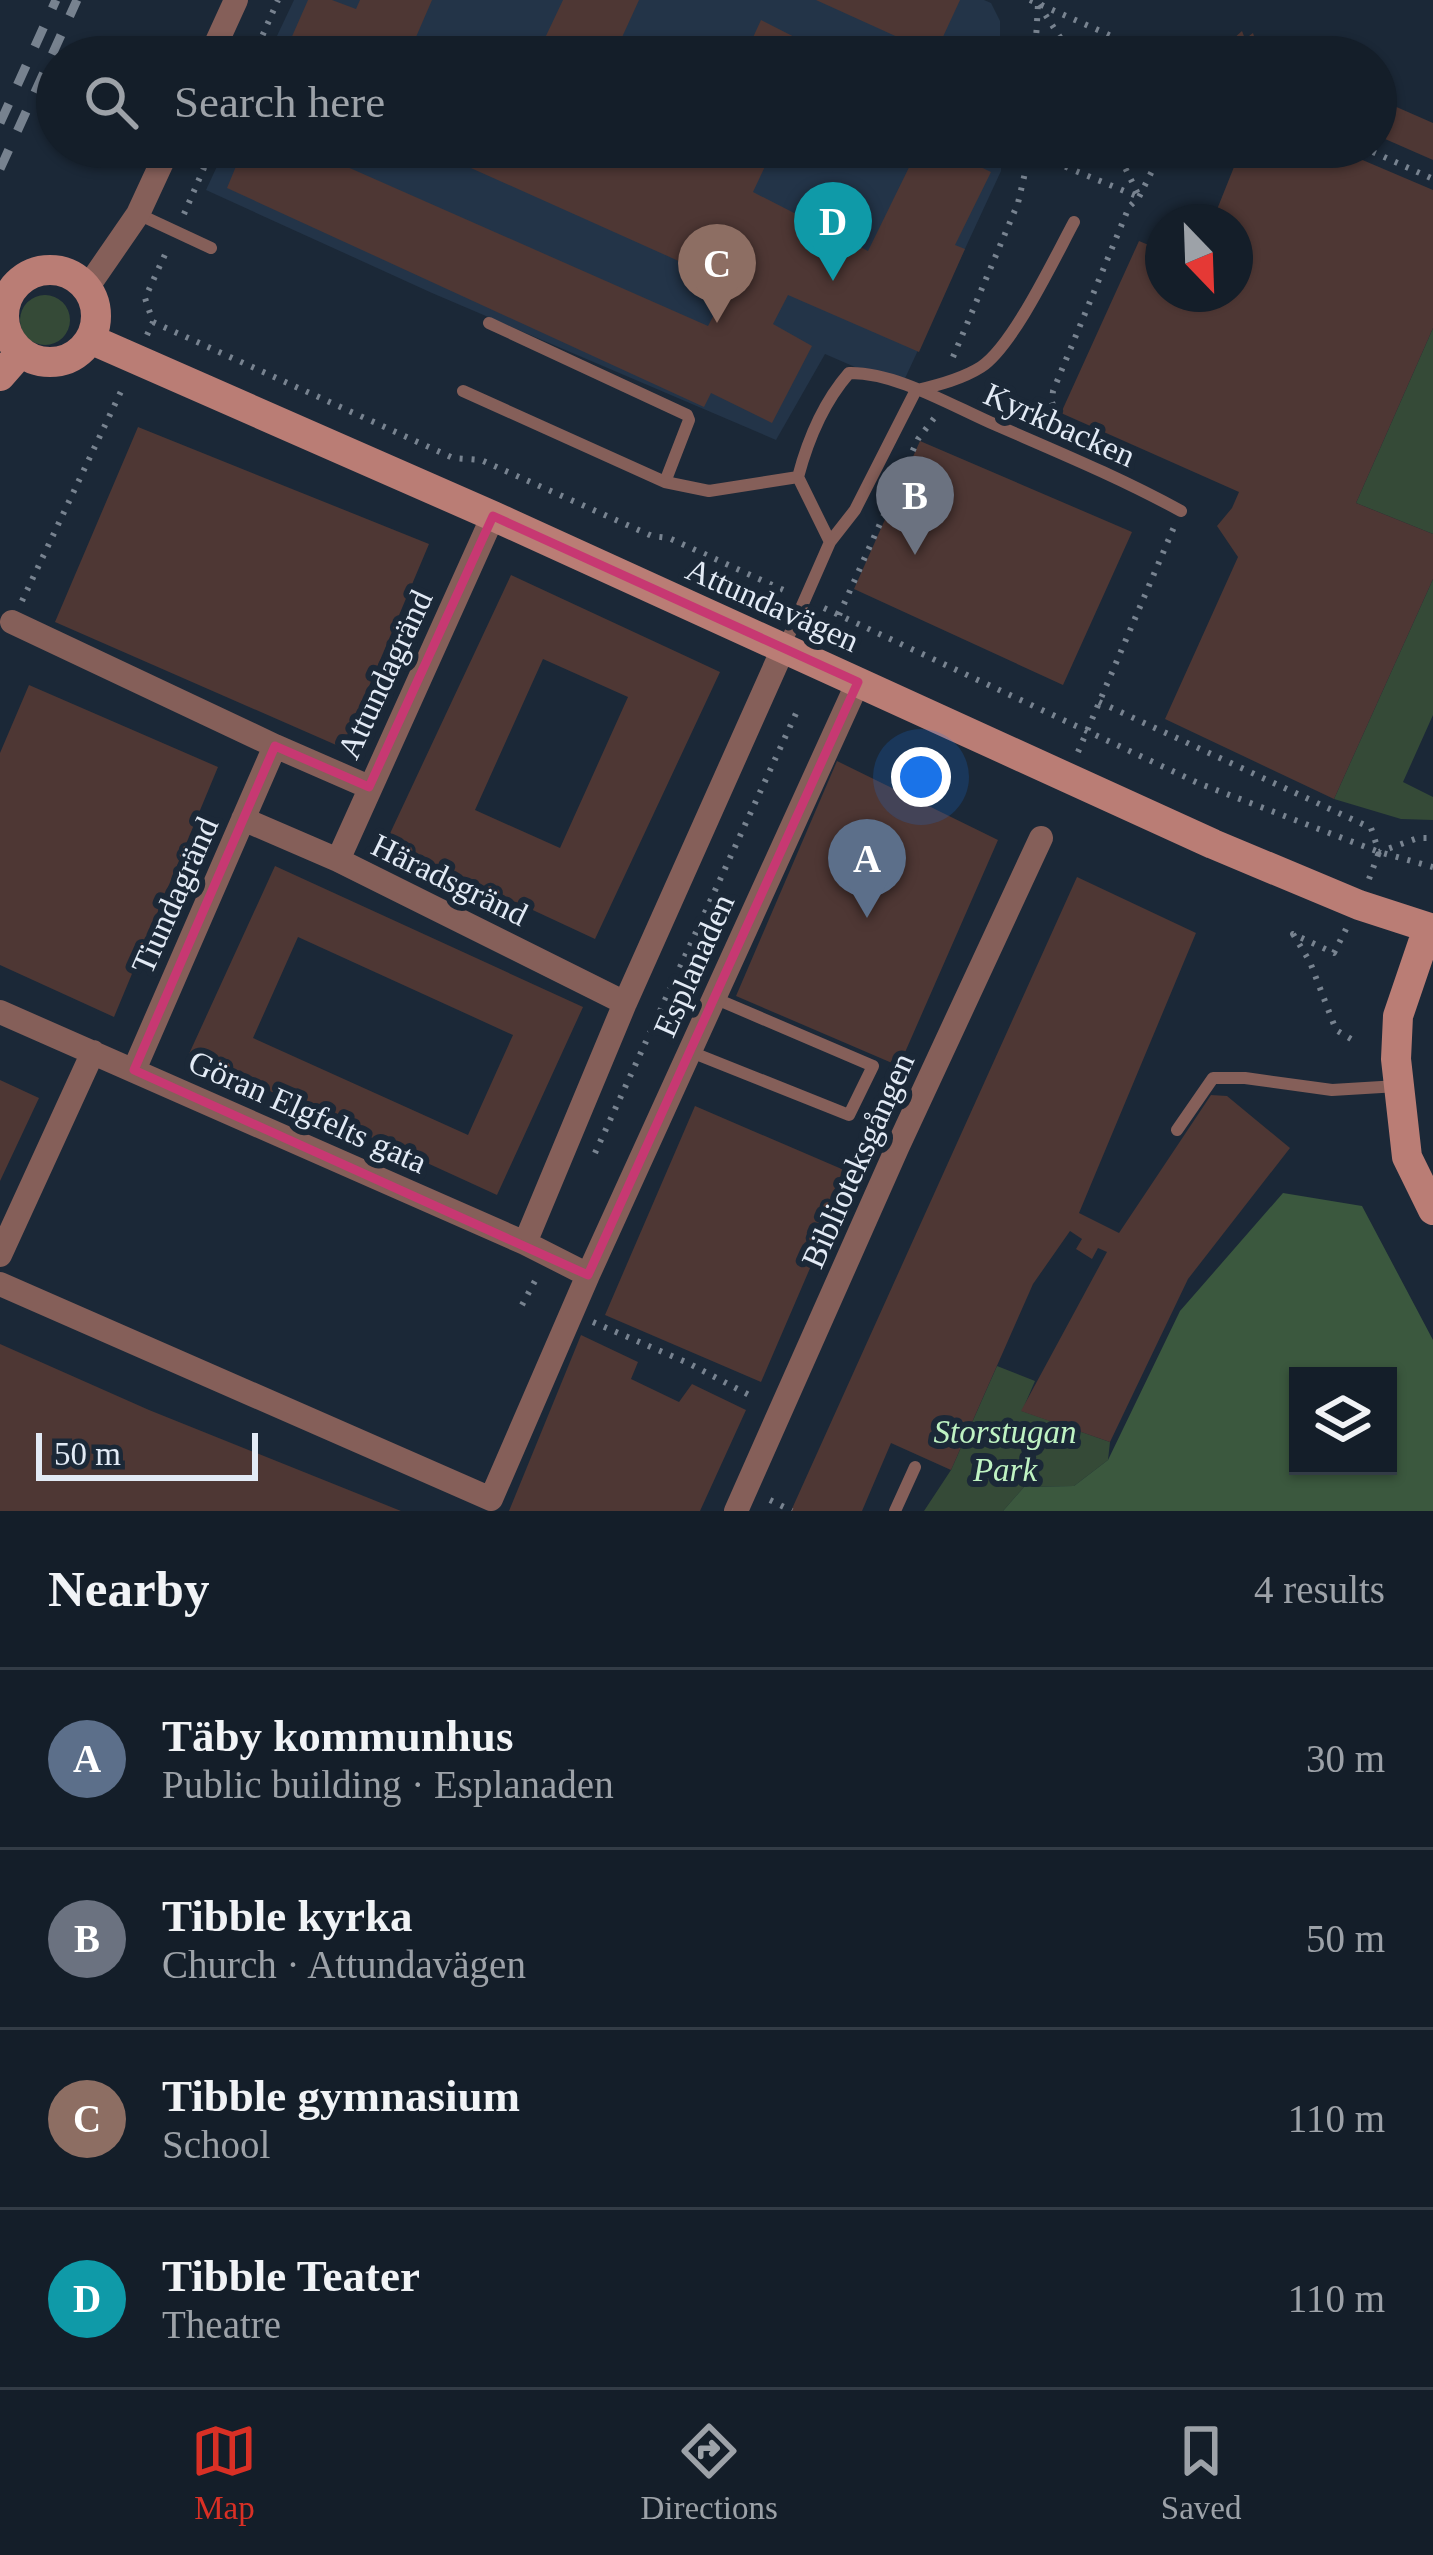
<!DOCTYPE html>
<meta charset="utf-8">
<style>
:root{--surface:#141e29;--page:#1d2731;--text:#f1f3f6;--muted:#9da2a8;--line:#333c46;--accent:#d93025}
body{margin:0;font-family:"Times New Roman",serif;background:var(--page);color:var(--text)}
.controls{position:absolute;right:36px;bottom:36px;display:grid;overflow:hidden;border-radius:0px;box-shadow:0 3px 9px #0004}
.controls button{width:108px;height:108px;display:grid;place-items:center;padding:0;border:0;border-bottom:3px solid var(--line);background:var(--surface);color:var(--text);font:60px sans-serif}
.compass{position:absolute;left:1145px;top:204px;width:108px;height:108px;border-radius:50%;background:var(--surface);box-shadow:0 3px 9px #0004;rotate:157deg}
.scale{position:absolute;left:36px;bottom:30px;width:222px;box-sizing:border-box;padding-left:12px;border:6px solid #e2eaf5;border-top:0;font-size:33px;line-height:42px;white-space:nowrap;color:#e2eaf5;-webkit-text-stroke:9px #1b2837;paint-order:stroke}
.you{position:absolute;left:921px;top:777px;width:42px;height:42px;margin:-30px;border:9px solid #fff;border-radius:50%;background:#1a73e8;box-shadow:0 0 0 18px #1a73e833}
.badge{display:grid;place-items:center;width:78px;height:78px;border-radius:50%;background:var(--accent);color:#fff;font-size:39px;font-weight:700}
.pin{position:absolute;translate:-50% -99px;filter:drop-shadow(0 3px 6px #0008)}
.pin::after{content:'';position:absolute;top:63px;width:42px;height:36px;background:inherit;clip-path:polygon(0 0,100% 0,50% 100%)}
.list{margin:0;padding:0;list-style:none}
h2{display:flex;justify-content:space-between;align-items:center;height:156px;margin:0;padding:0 48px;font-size:51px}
h2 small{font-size:39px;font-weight:400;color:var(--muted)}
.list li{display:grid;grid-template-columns:78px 1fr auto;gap:36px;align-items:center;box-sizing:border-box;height:180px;padding:0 48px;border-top:3px solid var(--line)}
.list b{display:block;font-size:45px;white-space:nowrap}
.list p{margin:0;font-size:39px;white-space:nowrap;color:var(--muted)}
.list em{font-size:39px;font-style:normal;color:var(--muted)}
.icon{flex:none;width:66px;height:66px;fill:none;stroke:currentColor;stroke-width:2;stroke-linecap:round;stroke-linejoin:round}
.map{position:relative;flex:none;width:1433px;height:1511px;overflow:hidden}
.search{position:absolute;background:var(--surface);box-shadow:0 3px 9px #0004;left:36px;right:36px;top:36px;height:132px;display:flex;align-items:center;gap:30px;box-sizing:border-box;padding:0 42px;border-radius:66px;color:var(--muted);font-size:45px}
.sheet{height:876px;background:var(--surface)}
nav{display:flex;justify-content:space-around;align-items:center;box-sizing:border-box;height:168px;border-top:3px solid var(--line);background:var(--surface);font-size:33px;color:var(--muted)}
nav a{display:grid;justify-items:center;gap:6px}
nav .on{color:var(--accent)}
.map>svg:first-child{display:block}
.built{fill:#233448}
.green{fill:#354a37}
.forest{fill:#3b583e;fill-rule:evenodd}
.building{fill:#4e3734;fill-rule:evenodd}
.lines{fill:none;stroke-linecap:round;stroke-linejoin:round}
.path{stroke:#788390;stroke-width:6;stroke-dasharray:3 9;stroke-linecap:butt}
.lane{stroke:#855f59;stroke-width:12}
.street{stroke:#855f59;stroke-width:24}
.secondary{stroke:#ba7d75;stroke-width:30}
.rail{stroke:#77828f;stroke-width:9;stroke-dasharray:21 21;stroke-linecap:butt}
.marked{fill:none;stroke:#c73872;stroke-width:9;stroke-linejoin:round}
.labels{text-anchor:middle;stroke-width:12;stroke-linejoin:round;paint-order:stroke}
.street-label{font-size:33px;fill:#e2eaf5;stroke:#1b2837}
.park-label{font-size:33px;font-style:italic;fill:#bff3c3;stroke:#1b2837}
</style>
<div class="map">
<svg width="1433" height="1511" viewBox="0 0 1433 1511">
<rect width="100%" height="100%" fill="#1b2837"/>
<path class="built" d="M294,0H984L991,3L1000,21V57H267Z
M226,147H1001V171L901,387L825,354L776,440L432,293L206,190Z"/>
<path class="green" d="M20 320a25 25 0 1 1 50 0a25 25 0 1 1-50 0Z
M1433,328V534L1356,503Z
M1433,579V715L1403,782L1433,797V820L1401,819L1334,799Z
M997,1366L1035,1381L1022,1411L1110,1442L1108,1460L1074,1486L1024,1487L1003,1511H924L951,1470Z"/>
<path class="forest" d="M1283,1193L1362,1206L1433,1340V1511H1003L1024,1487L1074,1486L1108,1460L1180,1311ZM1298,1376H1388V1466H1298Z"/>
<path class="building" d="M308,0H332L356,9L360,0H432L416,37L455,57H283Z
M563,0H639L613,57H536Z
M816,0H960L935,54Z
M761,20L818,49L815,57H744Z
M1242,31L1245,39L1253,33L1257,46L1264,42L1273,57H1225L1221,50Z
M1376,98L1433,123V160L1376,135Z
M244,147H302L708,326L730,284L424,147H651L694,167L703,147H774L753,192L868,251L919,147H939L991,172L955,245L965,249L919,352L788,295L773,324L812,346L772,423L711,393L704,407L227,188Z
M1242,147H1332L1433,190V328L1356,503L1433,534V579L1334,799L1165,719L1238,557L1217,526L1232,508L1239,492L1061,413L1139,241L1163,251V294H1235V222H1212Z
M138,427L429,544L343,748L55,622Z
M920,441L1132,532L1063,685L854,589Z
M511,575L720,672L595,939L386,842ZM543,659L628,697L560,848L475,810Z
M29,685L218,767L114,1017L0,965V753Z
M837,761L998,840L899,1066L736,996Z
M275,866L583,1007L497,1195L189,1054ZM298,937L513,1035L468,1135L253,1038Z
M1077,877L1196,933L1079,1213L1119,1233L1211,1095L1227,1096L1290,1148L1188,1279L1110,1442L1021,1411L1107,1252L1098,1248L1092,1259L1076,1249L1082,1239L1070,1231L1033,1284L951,1470L891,1443L862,1511H791Z
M0,1080L39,1098L0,1181Z
M695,1106L851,1173L761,1382L605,1315Z
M581,1335L638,1362L631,1379L679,1402L692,1384L746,1410L700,1511H509Z
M0,1344L149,1410L401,1511H0Z"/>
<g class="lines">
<path class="path" d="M1030,0L1159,57
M1039,5L1073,57
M253,57L278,0
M1035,57L1038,4
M1115,147L1138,194
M1362,147L1433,179
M1032,153L1139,197
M184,214L213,147
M153,322L453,458L481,460L652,536L669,538L790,593
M147,335L153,322L145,298L168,248
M953,357L1018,203L1031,147
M1052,426L1058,419L1052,402L1053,391L1129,207L1139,197L1154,167L1181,147
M22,601L124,385
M824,608L1198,783L1379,852L1433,867
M839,615L918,439L935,417
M1099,702L1371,828L1379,852L1418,838H1433
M1078,752L1174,527
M1369,879L1379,852
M1346,929L1334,953L1293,934L1310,962L1336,1030L1351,1039
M595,1153L798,709
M522,1305L536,1279
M593,1322L688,1363L753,1397
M770,1500L792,1511"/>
<path class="lane" d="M138,214L211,248
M489,323L687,415L689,420L665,482
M917,390C939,385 962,379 981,367C1013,346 1054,259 1074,222
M463,391L665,482L709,491L798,477
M830,542L798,477C808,439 823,403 849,373C896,372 952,406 996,425C1058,452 1121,478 1181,511
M783,649L830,542L855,510L916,390
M691,1052L849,1115L873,1066L714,998
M1177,1130L1213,1078H1245L1332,1090L1398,1086
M895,1511L915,1467"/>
<path class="street" d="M210,57L236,0
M87,288L138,214L169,147
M12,622L275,746L369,787
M243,819L338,860L625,1003
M338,860L493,516
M0,1012L525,1243L588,1275
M134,1070L275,746
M525,1243L625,1003L783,649
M0,1255L93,1052
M0,1284L491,1499L588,1275L858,682
M736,1511L898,1146L1041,838"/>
<path class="secondary" d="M4 316a46 46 0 1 1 92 0a46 46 0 1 1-92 0Z
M90,339L493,516L1213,844L1359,905L1433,929
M0,376L21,352
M1428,928L1398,1016L1396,1059L1407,1157L1433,1210"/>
<path class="rail" d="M0,123L56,0
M0,169L77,0"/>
</g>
<path class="marked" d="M493,516L858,682L588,1275L134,1070L275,746L369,787Z"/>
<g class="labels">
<g class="street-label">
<text transform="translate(1060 424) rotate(24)" y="12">Kyrkbacken</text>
<text transform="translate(773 604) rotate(24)" y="12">Attundavägen</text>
<text transform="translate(384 674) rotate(-65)" y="12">Attundagränd</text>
<text transform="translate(450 879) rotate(26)" y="12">Häradsgränd</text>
<text transform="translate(174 895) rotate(-66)" y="12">Tiundagränd</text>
<text transform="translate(693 965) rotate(-66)" y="12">Esplanaden</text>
<text transform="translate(308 1111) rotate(24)" y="12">Göran Elgfelts gata</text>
<text transform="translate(857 1160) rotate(-66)" y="12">Biblioteksgången</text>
</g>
<g class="park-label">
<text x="1005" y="1443">Storstugan<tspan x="1005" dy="38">Park</tspan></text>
</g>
</g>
</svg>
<div class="controls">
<button><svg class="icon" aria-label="layers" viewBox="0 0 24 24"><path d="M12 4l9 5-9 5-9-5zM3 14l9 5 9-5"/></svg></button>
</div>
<svg class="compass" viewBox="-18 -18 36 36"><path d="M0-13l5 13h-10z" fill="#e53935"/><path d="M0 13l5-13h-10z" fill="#9da2a8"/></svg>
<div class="scale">50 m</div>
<div class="you"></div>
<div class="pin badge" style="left:867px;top:918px;background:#5c6f8a">A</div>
<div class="pin badge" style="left:915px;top:555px;background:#6b7280">B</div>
<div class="pin badge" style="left:717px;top:323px;background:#8d6e63">C</div>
<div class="pin badge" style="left:833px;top:281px;background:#0f9aa8">D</div>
<div class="search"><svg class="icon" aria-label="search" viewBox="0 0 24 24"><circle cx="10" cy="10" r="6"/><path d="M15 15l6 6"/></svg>Search here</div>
</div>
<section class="sheet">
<h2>Nearby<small>4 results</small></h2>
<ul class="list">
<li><span class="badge" style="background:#5c6f8a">A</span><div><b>Täby kommunhus</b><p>Public building · Esplanaden</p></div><em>30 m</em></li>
<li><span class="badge" style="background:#6b7280">B</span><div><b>Tibble kyrka</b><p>Church · Attundavägen</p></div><em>50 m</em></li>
<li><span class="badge" style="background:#8d6e63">C</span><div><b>Tibble gymnasium</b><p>School</p></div><em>110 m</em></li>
<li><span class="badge" style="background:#0f9aa8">D</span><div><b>Tibble Teater</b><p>Theatre</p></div><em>110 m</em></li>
</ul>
</section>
<nav>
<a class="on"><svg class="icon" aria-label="map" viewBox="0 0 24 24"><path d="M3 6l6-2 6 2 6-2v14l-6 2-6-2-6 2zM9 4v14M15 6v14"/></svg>Map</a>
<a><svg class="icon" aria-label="directions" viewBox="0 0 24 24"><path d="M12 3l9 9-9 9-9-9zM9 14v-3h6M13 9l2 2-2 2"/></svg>Directions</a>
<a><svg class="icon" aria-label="saved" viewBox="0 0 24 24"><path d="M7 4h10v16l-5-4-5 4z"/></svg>Saved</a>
</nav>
